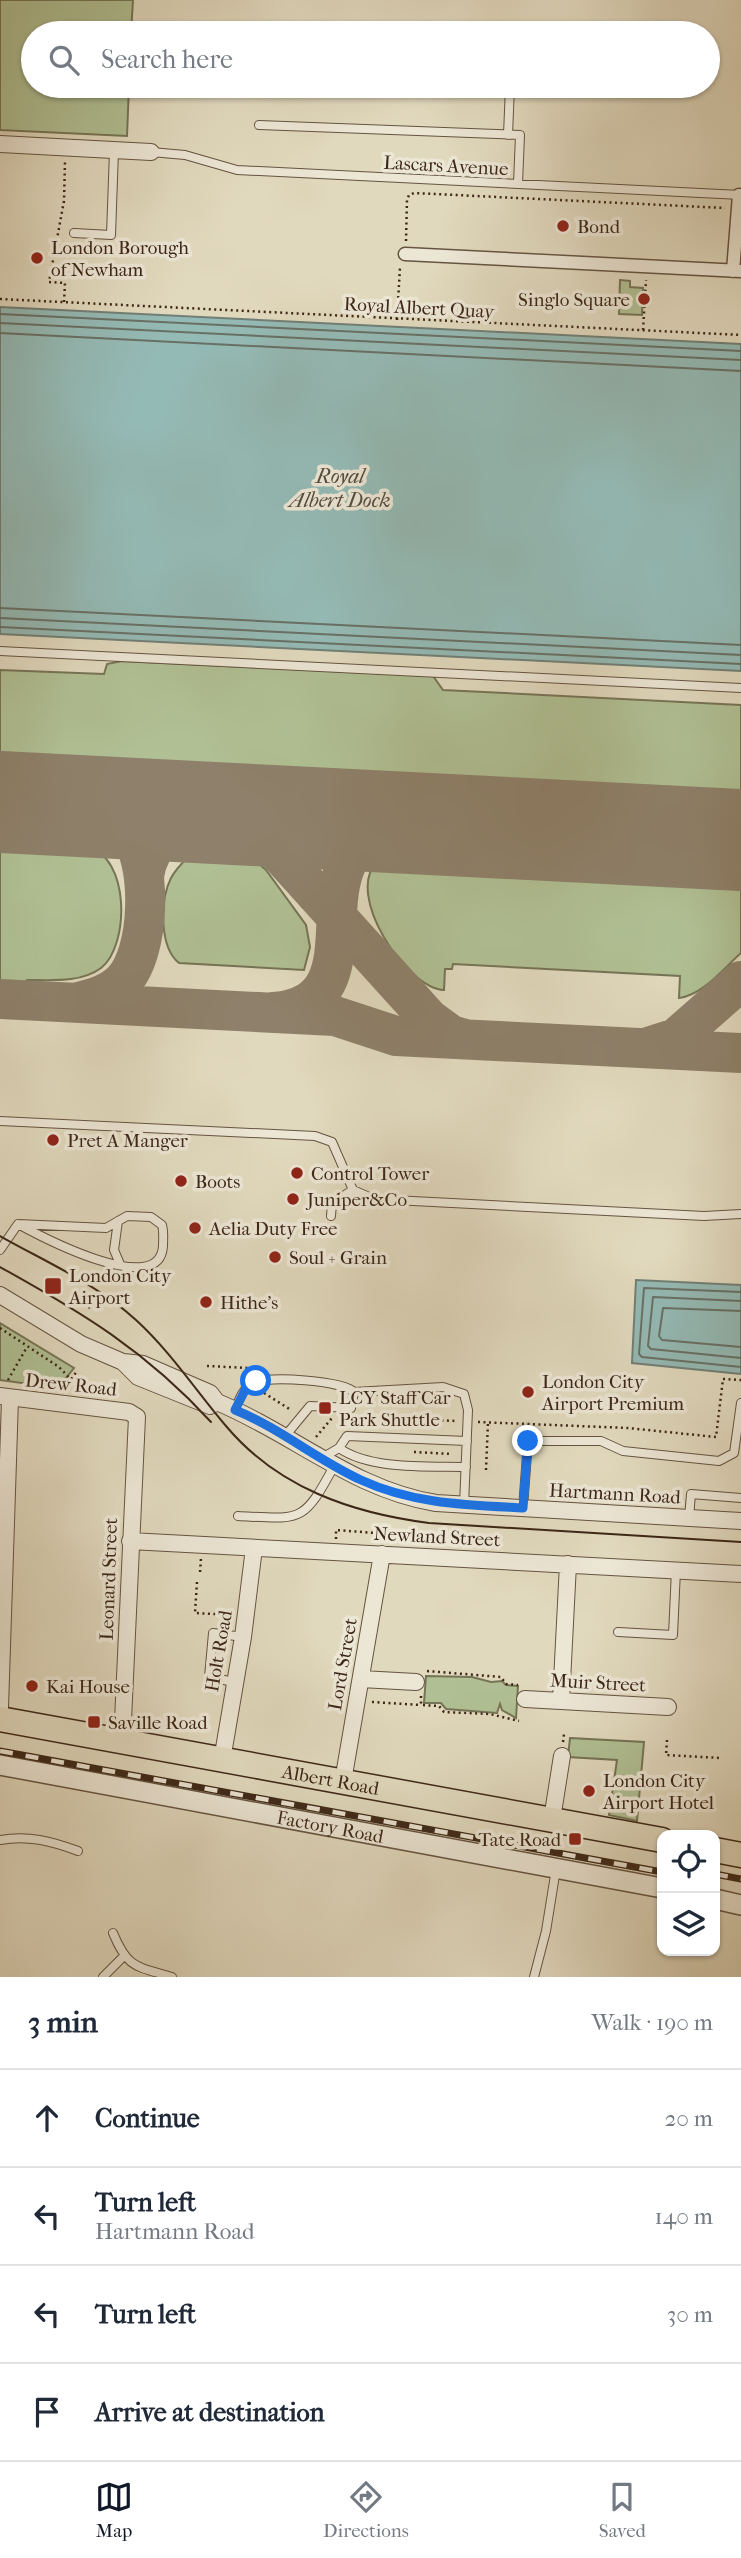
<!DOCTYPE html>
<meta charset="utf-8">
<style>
:root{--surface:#fff;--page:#f2f2f3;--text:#1f2937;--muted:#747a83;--line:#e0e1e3;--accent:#111827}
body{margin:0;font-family:"IM FELL French Canon",serif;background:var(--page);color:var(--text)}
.controls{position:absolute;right:21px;bottom:21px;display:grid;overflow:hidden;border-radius:14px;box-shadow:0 2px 5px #0004}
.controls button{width:63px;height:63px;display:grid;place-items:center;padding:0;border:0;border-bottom:2px solid var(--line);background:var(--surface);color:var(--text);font:35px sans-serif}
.stop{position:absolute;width:21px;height:21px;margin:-16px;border:5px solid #1a73e8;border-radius:50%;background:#fff}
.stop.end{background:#1a73e8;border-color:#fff;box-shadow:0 2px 7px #0008}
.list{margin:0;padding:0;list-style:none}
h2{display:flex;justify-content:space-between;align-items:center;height:91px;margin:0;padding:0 28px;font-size:30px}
h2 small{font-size:23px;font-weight:400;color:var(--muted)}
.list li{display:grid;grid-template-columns:46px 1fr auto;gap:21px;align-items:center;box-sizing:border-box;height:98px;padding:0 28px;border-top:2px solid var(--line)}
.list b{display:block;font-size:26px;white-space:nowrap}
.list p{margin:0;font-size:23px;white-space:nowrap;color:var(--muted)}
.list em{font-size:23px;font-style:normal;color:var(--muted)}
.icon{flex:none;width:38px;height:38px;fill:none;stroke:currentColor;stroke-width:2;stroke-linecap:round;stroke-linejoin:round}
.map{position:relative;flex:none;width:741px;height:1977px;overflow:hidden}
.search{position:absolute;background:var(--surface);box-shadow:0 2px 5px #0004;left:21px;right:21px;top:21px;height:77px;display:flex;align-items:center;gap:18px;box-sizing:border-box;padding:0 24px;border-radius:38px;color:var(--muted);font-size:26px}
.sheet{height:483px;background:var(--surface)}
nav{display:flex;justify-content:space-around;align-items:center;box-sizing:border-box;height:98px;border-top:2px solid var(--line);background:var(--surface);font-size:19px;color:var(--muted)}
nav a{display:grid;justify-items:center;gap:4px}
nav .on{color:var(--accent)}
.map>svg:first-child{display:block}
.green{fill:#b0c094;stroke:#767456;stroke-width:2}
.water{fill:#94bab5;stroke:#717f76;stroke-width:2}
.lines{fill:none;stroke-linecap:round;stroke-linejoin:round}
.shore{stroke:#687066;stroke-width:2}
.taxiway{stroke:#8e806a;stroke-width:40}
.runway{stroke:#8e806a;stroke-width:102}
.service-casing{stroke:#655441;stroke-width:10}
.pedestrian-casing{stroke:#655441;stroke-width:15}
.minor-casing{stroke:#655441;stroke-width:18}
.tertiary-casing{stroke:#655441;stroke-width:22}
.primary-casing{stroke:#3c2717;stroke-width:27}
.path{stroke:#3c2717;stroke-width:2.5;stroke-dasharray:2 3.5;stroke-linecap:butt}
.service{stroke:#ece6d5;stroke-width:8}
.pedestrian{stroke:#ece6d5;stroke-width:12}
.minor{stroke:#ece6d5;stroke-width:16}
.tertiary{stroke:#ece6d5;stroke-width:19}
.primary{stroke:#e1d9be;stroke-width:24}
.tram{stroke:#3c2717;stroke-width:2}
.rail-casing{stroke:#3c2717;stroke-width:7}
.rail{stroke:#ece6d5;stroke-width:4.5;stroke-dasharray:13;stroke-linecap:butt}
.route{stroke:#1a73e8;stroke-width:9}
.poi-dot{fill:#8f2418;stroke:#ece6d5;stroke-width:2.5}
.labels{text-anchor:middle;stroke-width:7;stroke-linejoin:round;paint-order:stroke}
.street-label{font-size:19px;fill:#3c2717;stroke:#ece6d5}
.poi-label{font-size:19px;fill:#3c2717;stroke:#ece6d5;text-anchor:start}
.water-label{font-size:21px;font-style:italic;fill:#524c3e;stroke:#ece6d5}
</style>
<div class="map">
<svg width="741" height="1977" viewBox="0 0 741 1977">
<rect width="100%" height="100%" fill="#e1d9be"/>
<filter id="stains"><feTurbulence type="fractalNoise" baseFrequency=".00286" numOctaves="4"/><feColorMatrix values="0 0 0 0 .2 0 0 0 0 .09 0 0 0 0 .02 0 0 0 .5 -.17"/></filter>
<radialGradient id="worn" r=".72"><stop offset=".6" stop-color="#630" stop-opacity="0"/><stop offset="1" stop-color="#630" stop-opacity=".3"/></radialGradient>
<path class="green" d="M0,0H133L131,33H33V86H129L127,136L0,130Z
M620,280L630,281V287L643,288L642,315L619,314Z
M122,661L433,676L443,690L741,705V798L0,761V670L104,674L107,664Z
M0,843L87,847C130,856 130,945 101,968C81,983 51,980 27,980L26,983L0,982Z
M193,852L249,855L266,870L306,925L310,947L304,970L179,963C159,947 160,900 171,878C176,868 185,860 193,852Z
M377,862L741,879V953C723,969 703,995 679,998L680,976L453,964L452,969H445L444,990C406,988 344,894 377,862Z
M0,1323L74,1368L58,1388L0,1380Z
M426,1676L472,1677L491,1682L502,1681L506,1685L518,1686L516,1718L502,1710L500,1704L497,1713L446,1709L441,1703H424Z
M570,1738L644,1742L637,1821L609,1815L617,1760L568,1757Z"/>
<path class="water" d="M0,307L741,344V671L0,634Z
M636,1280L741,1285V1374L632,1363Z"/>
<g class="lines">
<path class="shore" d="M0,314L741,351
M0,323L741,360
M0,333L741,371
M0,608L741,645
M0,618L741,655
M0,627L741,664
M741,1292L644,1288L639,1354L642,1357L741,1367
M741,1301L653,1297L648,1346L651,1349L741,1358
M741,1311L663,1308L659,1336L662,1340L741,1347"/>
<path class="taxiway" d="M225,814L260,832L429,1019L451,1035L465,1039
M726,839L741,843
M144,876C150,837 176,822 211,813
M0,999L335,1016L396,1036L741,1053
M78,1002C93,999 111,993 122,982C151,954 153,860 127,830C115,817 100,813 85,806
M274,1012C394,1001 276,845 408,823
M648,1047L676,1038L741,981"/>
<path class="runway" d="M0,802L741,840"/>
<g class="service-casing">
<path id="service" d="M259,125L520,135L518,184
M508,135L510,86
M151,152L185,155L237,170L741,195
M74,233L111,235L114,151
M0,651L741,688
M0,1121L315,1136L332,1142L353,1190L374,1199L704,1216L741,1214
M127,1216L151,1217L162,1225C164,1232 163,1239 163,1246C160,1300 40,1236 18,1224L106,1228Z
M331,1216L332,1203L353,1190
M118,1221L114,1250L120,1264
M0,1250L18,1224
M354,1392L443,1387L464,1394L468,1410L464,1505
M235,1410C239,1400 243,1388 253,1383C266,1375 345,1381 354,1392L351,1408L310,1406L286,1435
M339,1448C370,1470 428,1466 466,1467
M322,1458L339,1448L347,1436L467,1441
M523,1508L528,1441H601L623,1451L719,1461L734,1453L741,1403
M238,1516C301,1519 303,1524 334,1466
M689,1518L691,1494L741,1498
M618,1632L673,1635L676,1570
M234,1682L209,1677L213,1633L243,1637
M0,1840C28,1835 51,1841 78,1851
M113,1933C128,1969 136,1966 172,1977
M103,1977L123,1957
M534,1977L546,1931L556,1869"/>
</g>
<g class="pedestrian-casing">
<path id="pedestrian" d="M405,254L741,271
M733,271L739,195"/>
</g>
<g class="minor-casing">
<path id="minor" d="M0,144L151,152
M0,1295L81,1344L123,1362L143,1364L210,1393L217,1402C292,1433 354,1490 436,1503L741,1521
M123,1362L138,1377L210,1406L217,1402
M0,1396L129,1412L137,1417L122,1742
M130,1541L741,1574
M361,1679L416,1682
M525,1699L668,1707
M561,1701L568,1564
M0,1708L10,1399
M222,1760L243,1637L254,1548
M343,1781L382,1554
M552,1819L562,1756"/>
</g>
<g class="tertiary-casing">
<g id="tertiary">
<path id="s1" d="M0,1765L662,1888"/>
<path d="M715,1899L741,1905"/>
</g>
</g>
<g class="primary-casing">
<g id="primary">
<path id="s2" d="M0,1719L662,1840"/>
<path d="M715,1850L741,1855"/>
</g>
</g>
<path class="path" d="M406,241L407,200L409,195L414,193L725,208
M0,299L741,335
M64,302L65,283L49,282L64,201L65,161
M397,320L400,267
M643,330L646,280
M90,1308L86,1305L90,1299
M0,1328L59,1367L81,1390
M207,1366L249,1368L251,1371
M8,1380L27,1347
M65,1388L77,1371
M264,1393L291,1410
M359,1417L457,1421
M478,1422L628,1428L716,1437L723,1379L741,1380
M316,1437L332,1418
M414,1452L452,1454
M486,1470L488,1422
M336,1539V1530L388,1534L387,1528
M200,1572L201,1558
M197,1582L195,1613L232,1615
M427,1671L501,1677L506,1684L518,1685
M421,1696V1705L439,1706L444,1712L490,1714L519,1721
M372,1702L421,1705
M667,1740L666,1755L721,1758
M563,1742L564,1734"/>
<use href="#service" class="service"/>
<use href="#pedestrian" class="pedestrian"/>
<use href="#minor" class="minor"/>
<use href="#tertiary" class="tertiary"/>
<use href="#primary" class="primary"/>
<path class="tram" d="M0,1236C46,1262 97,1284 136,1320C171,1352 196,1391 226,1426C278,1488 352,1513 429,1523L741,1542
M0,1267C83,1313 146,1351 211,1422"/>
<g class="rail-casing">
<path id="rail" d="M0,1751L662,1872
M715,1874L741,1879"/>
</g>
<use href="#rail" class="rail"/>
</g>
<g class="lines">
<path class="route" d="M256,1381L246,1388L235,1410C280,1428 317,1460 361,1480C413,1504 467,1505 523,1508L528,1441"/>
</g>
<g class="poi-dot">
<circle cx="563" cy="226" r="7"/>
<circle cx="37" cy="258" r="7"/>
<circle cx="644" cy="299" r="7"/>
<circle cx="53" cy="1140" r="7"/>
<circle cx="297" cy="1173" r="7"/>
<circle cx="181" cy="1181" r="7"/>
<circle cx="293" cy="1199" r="7"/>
<circle cx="195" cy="1228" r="7"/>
<circle cx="275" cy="1257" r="7"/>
<rect x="44" y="1277" width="18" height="18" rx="3.5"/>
<circle cx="206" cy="1302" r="7"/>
<circle cx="528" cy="1392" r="7"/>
<rect x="318" y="1401" width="14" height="14" rx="3.5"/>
<circle cx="32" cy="1686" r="7"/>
<rect x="87" y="1715" width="14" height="14" rx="3.5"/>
<circle cx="589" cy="1791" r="7"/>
<rect x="568" y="1832" width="14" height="14" rx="3.5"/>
</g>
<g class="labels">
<g class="street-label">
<text transform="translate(446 165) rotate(3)" y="7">Lascars Avenue</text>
<text transform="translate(419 307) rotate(3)" y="7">Royal Albert Quay</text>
<text transform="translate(71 1384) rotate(6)" y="7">Drew Road</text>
<text transform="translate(615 1493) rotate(3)" y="7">Hartmann Road</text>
<text transform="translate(437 1536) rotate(3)" y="7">Newland Street</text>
<text transform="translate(108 1579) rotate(-88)" y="7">Leonard Street</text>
<text transform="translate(218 1651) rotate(-80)" y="7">Holt Road</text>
<text transform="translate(342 1664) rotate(-80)" y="7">Lord Street</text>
<text transform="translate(598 1682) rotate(3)" y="7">Muir Street</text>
<text dy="7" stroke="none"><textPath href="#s2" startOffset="336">Albert Road</textPath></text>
<text dy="7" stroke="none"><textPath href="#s1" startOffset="336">Factory Road</textPath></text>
</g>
<g class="poi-label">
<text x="577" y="233">Bond</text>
<text x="51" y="254">London Borough<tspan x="51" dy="22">of Newham</tspan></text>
<text x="630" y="306" text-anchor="end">Singlo Square</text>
<text x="67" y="1147">Pret A Manger</text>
<text x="311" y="1180">Control Tower</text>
<text x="195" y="1188">Boots</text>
<text x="307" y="1206">Juniper&amp;Co</text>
<text x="209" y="1235">Aelia Duty Free</text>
<text x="289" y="1264">Soul + Grain</text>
<text x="69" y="1282">London City<tspan x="69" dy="22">Airport</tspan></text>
<text x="220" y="1309">Hithe's</text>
<text x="542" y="1388">London City<tspan x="542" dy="22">Airport Premium</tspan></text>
<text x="339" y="1404">LCY Staff Car<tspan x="339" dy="22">Park Shuttle</tspan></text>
<text x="46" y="1693">Kai House</text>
<text x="108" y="1729">Saville Road</text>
<text x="603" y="1787">London City<tspan x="603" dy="22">Airport Hotel</tspan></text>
<text x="561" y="1846" text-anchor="end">Tate Road</text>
</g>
<g class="water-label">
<text x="340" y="483">Royal<tspan x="340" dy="24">Albert Dock</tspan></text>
</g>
</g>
<rect width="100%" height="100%" filter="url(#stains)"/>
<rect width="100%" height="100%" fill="url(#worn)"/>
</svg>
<div class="controls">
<button><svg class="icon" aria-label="locate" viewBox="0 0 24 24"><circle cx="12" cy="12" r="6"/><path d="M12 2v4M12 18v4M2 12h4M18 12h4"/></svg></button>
<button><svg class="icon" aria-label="layers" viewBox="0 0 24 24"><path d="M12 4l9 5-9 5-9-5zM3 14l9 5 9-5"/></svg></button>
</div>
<div class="stop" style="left:256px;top:1381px"></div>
<div class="stop end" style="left:528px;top:1441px"></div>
<div class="search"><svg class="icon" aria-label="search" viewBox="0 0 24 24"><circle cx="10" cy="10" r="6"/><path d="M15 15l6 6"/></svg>Search here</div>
</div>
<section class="sheet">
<h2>3 min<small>Walk · 190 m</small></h2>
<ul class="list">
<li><svg class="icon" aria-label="ahead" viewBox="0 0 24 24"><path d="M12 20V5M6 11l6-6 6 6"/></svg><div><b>Continue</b></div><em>20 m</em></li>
<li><svg class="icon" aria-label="left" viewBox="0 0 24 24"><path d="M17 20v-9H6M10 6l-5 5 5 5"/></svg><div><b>Turn left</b><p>Hartmann Road</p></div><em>140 m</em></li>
<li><svg class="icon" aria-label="left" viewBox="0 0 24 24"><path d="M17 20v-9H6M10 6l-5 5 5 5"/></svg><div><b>Turn left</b></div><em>30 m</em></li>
<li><svg class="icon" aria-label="arrive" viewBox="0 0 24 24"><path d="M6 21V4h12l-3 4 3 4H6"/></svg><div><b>Arrive at destination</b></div></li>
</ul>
</section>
<nav>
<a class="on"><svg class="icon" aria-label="map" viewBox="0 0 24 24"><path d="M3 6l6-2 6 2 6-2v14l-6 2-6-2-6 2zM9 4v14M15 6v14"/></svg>Map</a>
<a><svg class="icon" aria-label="directions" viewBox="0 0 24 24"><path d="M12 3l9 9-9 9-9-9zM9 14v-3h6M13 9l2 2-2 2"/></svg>Directions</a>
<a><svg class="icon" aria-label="saved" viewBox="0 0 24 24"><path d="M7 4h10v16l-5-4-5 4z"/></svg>Saved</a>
</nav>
